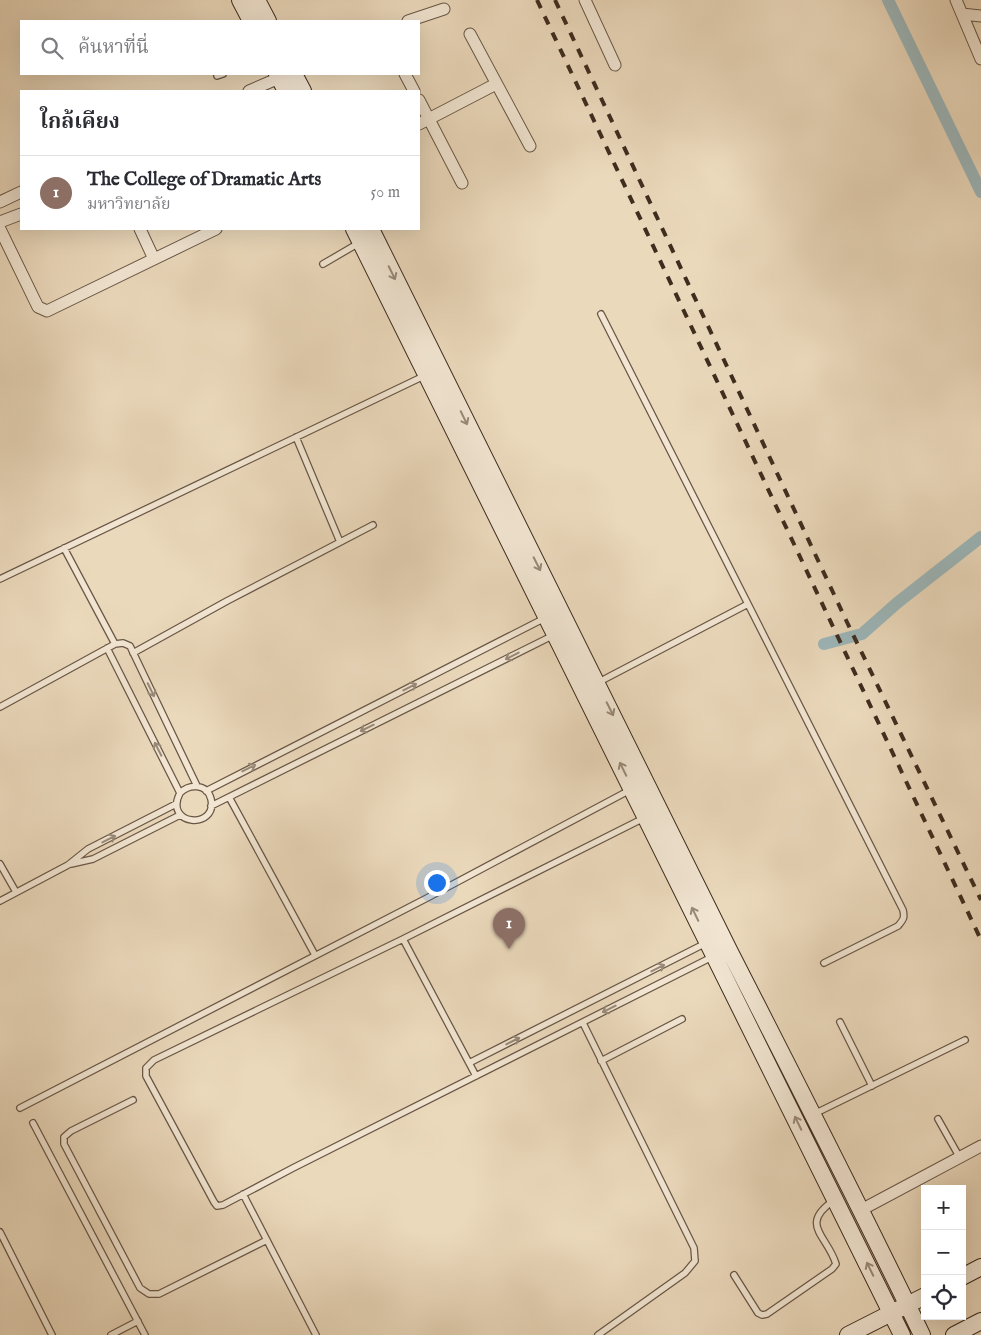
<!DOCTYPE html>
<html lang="th">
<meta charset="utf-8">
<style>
:root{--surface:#fff;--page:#f2f2f3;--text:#2b2b33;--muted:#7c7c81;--line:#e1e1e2;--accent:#111827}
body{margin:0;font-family:"IM FELL English","Noto Serif Thai",serif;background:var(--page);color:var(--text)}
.controls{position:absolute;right:15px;bottom:15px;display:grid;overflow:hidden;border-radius:0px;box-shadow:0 5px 20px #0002}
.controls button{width:45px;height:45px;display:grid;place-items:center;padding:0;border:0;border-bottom:1px solid var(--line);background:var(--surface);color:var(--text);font:25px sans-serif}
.you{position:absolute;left:436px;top:882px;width:18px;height:18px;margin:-12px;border:4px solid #fff;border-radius:50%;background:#1a73e8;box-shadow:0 0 0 8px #1a73e833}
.badge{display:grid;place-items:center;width:32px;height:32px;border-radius:50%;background:var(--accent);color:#fff;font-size:16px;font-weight:700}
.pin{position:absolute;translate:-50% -41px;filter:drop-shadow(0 1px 2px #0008)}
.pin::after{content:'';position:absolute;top:26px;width:18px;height:15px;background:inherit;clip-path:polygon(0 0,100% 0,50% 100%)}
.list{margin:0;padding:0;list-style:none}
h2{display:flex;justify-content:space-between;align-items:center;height:65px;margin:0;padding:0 20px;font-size:21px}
h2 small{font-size:16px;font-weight:400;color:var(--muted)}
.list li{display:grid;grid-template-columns:32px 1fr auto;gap:15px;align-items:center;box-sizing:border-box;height:75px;padding:0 20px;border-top:1px solid var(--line)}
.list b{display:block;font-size:19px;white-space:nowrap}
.list p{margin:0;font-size:16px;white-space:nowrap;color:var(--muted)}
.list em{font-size:16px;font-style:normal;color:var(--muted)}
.icon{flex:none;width:28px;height:28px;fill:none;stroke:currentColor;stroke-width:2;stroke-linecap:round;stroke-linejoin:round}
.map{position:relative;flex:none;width:981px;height:1335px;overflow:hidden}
.search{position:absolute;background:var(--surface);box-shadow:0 5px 20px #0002;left:20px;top:20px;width:400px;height:55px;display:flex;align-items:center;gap:12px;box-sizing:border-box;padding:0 18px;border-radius:0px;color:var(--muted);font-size:19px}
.panel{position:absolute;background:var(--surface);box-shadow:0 5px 20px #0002;left:20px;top:90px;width:400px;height:140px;border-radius:0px}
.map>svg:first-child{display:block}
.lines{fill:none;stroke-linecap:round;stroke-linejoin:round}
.canal{stroke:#9cb7bb;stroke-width:12}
.service-casing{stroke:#695746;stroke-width:8}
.minor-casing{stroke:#695746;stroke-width:13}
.secondary-casing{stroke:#3e2c1e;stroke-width:18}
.service{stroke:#f2e6d3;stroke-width:5.5}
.minor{stroke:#f2e6d3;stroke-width:11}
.secondary{stroke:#f2e6d3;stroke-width:16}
.rail{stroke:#3e2c1e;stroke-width:4;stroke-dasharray:9 9;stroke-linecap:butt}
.oneway{stroke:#988978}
</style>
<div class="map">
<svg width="981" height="1335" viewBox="0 0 981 1335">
<rect width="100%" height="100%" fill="#ebd9bc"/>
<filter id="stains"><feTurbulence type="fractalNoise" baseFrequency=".004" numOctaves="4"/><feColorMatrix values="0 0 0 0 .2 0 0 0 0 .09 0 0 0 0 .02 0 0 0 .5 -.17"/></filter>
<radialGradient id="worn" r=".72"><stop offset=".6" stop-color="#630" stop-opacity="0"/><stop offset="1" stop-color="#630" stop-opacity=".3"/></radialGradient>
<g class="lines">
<path class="canal" d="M888,0L981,192
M824,644L862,634L897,603L981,537"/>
<g class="service-casing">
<path id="service" d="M217,76L223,74
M323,264L359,243
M601,314L903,910C905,918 903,920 898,926L824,963
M296,437L340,542
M64,548L115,644
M0,579L424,376
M107,648L180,793C163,826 218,830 211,799C207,783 189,784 180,793
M133,653L227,601L373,525
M597,683L748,604
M0,707L115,644L123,643L130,646L197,786
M206,791L545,618
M229,797L315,955
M211,806L554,635
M0,864L16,892
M71,864L93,859L180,815
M0,901L68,865L88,849L176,804
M403,939L644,818
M840,1022L872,1086
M583,1023L694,1248L695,1261L685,1273L598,1335
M601,1061L682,1019
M469,1063L706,943
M476,1076L403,939L154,1060L146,1068V1076L214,1202L217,1206L223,1205L293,1168L714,956
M133,1100L71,1131L64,1137V1144L140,1288L149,1294H159L267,1240
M20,1108L427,898L630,790
M814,1114L965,1040
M938,1119L960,1158
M33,1123L145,1335
M243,1194L316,1335
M0,1232L52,1335
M734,1275L758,1313L762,1315L767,1314L832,1269L836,1264C827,1235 799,1225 833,1201
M111,1335L138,1321"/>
</g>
<g class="minor-casing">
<path id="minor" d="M585,0L615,65
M956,0L981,59
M962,14L981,16
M408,21L444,9
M470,34L530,146
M405,74L414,91
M249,91L279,78
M419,100L462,183
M419,124L496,84
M0,202L21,192
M0,222L21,214
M0,229L38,307L47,311L216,229
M140,229L154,259
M861,1210L981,1146"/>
</g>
<g class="secondary-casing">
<path id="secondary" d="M240,0L251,21
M257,0L268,21
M277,74L286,91
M294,74L303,91
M354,229L902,1335
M371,229C489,470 609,711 730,952C795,1079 860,1206 922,1335
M962,1277L981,1267
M848,1335L925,1296
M954,1335L981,1321"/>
</g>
<use href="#service" class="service"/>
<use href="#minor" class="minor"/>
<use href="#secondary" class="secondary"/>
<path class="rail" d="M537,0L981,940
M555,0L846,620L981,900"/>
</g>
<defs><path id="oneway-shaft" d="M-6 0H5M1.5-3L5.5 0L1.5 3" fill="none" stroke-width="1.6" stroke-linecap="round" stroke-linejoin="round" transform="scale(1.25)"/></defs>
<g class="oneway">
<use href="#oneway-shaft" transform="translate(392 273) rotate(64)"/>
<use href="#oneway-shaft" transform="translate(464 418) rotate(64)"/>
<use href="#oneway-shaft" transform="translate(537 564) rotate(63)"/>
<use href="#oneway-shaft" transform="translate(512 656) rotate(153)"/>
<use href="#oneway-shaft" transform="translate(410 687) rotate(-27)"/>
<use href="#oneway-shaft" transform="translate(151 690) rotate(64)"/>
<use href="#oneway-shaft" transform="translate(610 709) rotate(63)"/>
<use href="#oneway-shaft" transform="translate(367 728) rotate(154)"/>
<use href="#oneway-shaft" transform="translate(158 749) rotate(-117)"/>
<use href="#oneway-shaft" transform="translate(249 768) rotate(-27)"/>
<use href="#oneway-shaft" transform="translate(623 769) rotate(-116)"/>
<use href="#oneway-shaft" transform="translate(109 839) rotate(-27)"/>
<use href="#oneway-shaft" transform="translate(695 914) rotate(-116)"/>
<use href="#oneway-shaft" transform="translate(658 968) rotate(-27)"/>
<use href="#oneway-shaft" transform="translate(609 1009) rotate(153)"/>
<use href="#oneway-shaft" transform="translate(513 1041) rotate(-26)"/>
<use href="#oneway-shaft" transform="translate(798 1123) rotate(-116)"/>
<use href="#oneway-shaft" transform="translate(870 1269) rotate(-116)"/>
</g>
<rect width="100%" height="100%" filter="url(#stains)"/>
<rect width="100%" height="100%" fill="url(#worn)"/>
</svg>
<div class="controls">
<button>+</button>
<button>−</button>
<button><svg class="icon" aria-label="locate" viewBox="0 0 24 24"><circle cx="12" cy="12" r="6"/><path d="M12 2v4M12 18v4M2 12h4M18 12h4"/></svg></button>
</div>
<div class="you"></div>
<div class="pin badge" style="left:509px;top:949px;background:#8d6e63">1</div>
<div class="search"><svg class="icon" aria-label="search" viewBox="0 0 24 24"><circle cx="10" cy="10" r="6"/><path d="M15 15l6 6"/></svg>ค้นหาที่นี่</div>
<section class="panel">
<h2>ใกล้เคียง<small></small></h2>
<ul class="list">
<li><span class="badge" style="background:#8d6e63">1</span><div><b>The College of Dramatic Arts</b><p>มหาวิทยาลัย</p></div><em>50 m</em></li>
</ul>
</section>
</div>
